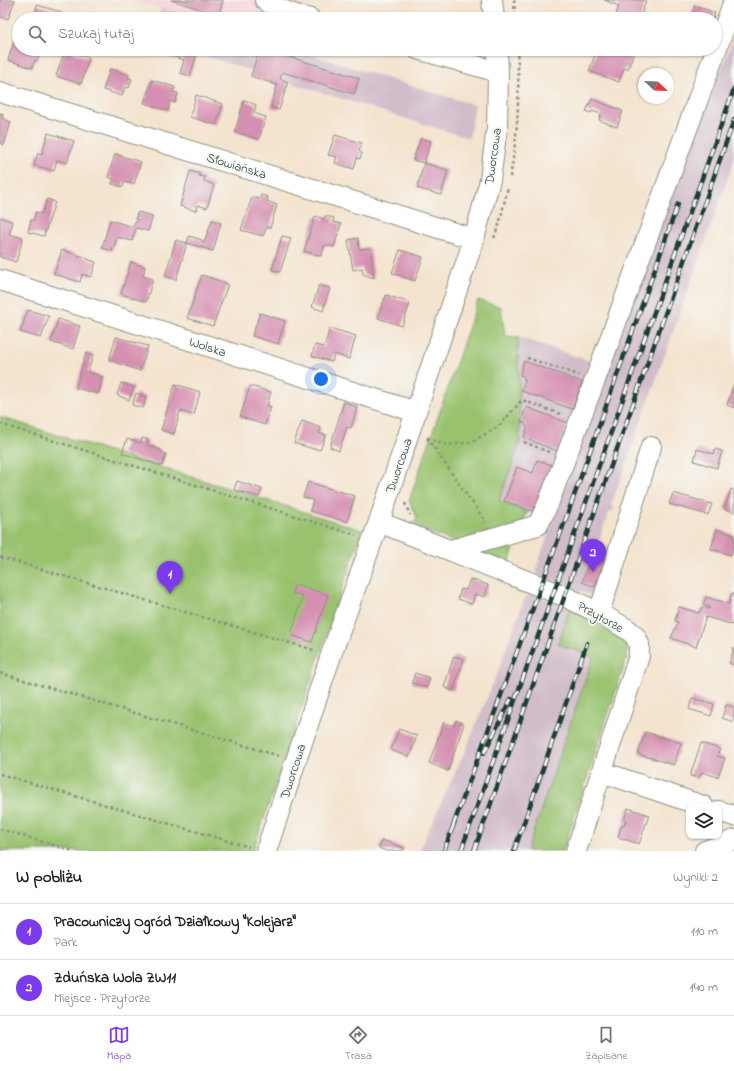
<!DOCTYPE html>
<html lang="pl">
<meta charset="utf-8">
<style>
:root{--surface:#fff;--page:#f2f2f2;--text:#222;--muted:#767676;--line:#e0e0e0;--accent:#7c3aed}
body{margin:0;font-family:"Indie Flower",sans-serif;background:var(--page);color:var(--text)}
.controls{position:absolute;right:12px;bottom:12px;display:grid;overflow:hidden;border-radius:8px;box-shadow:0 1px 3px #0004}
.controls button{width:36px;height:36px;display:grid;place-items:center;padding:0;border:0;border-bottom:1px solid var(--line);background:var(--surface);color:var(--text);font:20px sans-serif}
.compass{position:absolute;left:638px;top:68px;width:36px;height:36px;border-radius:50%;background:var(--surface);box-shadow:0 1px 3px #0004;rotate:113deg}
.you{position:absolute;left:321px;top:379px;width:14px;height:14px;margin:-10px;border:3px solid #fff;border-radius:50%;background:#1a73e8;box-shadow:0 0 0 6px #1a73e833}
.badge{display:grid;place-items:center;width:26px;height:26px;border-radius:50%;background:var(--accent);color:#fff;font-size:13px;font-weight:700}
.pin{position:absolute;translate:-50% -33px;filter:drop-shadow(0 1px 2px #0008)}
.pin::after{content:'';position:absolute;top:21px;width:14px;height:12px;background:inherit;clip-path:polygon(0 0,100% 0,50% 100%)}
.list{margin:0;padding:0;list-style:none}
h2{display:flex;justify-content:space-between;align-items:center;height:52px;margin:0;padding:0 16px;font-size:17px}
h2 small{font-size:13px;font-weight:400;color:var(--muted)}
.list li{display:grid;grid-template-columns:26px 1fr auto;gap:12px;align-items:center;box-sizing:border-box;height:56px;padding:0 16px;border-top:1px solid var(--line)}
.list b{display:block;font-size:15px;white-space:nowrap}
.list p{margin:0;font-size:13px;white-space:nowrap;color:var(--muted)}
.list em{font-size:13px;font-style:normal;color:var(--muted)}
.icon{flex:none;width:22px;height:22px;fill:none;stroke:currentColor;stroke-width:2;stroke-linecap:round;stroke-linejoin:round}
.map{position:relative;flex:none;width:734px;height:851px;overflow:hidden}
.search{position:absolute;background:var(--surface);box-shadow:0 1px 3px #0004;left:12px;right:12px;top:12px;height:44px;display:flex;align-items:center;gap:10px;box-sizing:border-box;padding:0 14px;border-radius:22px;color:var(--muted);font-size:15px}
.sheet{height:164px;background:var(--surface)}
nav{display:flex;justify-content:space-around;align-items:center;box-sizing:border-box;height:56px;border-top:1px solid var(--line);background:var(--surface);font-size:11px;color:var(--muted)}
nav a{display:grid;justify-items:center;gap:2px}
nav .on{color:var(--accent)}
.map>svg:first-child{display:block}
.built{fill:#f6cfd8}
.industrial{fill:#d1bdca}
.green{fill:#99c26e;stroke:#5c8051}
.building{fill:#d590b1}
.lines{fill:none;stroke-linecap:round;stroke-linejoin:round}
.minor-casing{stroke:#8a9081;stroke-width:22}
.path{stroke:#8a9081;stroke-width:2.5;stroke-dasharray:3 3;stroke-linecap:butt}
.minor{stroke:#fff;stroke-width:20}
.rail-casing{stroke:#1f3d34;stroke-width:4.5}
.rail{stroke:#f6f6f2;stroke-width:3;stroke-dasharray:9;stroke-linecap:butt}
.labels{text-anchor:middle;stroke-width:4;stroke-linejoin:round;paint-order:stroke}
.street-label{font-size:13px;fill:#1f3d34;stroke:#f6f6f2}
</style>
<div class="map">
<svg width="734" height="851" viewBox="0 0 734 851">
<rect width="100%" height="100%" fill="#f6f6f2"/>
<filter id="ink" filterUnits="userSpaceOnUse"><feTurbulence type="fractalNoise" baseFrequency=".025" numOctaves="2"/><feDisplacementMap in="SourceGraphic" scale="8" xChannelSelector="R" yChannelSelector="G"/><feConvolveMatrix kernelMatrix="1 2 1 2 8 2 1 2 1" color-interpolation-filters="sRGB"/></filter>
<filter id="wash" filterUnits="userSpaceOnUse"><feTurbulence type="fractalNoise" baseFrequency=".012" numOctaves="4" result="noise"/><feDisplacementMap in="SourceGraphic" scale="16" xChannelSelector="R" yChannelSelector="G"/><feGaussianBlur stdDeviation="0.9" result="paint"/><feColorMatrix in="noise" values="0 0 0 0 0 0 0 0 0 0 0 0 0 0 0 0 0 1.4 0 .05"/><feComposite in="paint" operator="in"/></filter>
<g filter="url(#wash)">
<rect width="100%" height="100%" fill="#f4e3ce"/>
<path class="built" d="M135,0H291L305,8L301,19H196Z"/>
<path class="industrial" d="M161,8L196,19H158Z
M734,37V161L611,506L614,507L611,513L609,512L597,546L612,551L596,597L540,577L536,571L538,563L671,196Z
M181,49H291L475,105L469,138Z
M518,337L590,361L538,517L499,502L520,442Z
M533,594L566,606L627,644V657L563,851H419L467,747L498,671L525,597Z"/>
<path class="green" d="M478,300L501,307L505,336L518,337L520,442L499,501L527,512L509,563L490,556L413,526L417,517L409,501Z
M0,417L362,530L253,851H0Z
M570,607L578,610L588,619L623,638L627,644V657L563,851H527L593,657L558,644Z"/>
<g id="blocks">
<path class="building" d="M0,0H15L8,19L0,17Z
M171,0H223L219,15Z
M604,0H646L640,19L631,16L630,19L616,15L619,6Z
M37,5L61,12L59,19H50L35,13Z
M695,5L715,13L713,19H678L680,14L690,18Z
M15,38L19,39V49H38L36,56L39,57L37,61L35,60L32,68L8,60Z
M149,49H181L197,54L190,76L180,73L184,60Z
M259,49H263L359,78L354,94L282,72L280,79L288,82L279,110L271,107L277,85L251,76Z
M599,49H631V50L634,52L628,69L624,68L619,82L589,71L596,52H598Z
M65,50L89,58L81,84L56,76Z
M110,69L129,75L128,78L132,79L129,88L125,87L122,96L103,90Z
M152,80L175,87L173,92L178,93L175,103L170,101L168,111L144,103Z
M196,95L223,104L216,125L190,117Z
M592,99L623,111L617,127L599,120L601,114L592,111L591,113L586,111Z
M244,100L256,105L254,113L266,117L259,139L235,132Z
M0,113L3,114L2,118L11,122L4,145L0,143Z
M48,133L74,141L67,163L57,160L54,171L34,165L38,153L42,154Z
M335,135L362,143L359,151L362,153L360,159L357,158L354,169L335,163L337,157L328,155Z
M421,138L431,141L424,163L413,160Z
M115,154L141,162L134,184L124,182L123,187L112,184L114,179L108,177Z
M424,163L448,170L441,195L417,188Z
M190,171L200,174L199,176L205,177L204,181L214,185L207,208L198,205L196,211L180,206Z
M261,195L268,197L267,201L277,205L270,228L267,227L263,236L241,230L252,197L259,199Z
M47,199L55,202L44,236L28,232L31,220L33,221L36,212L42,214Z
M138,212L153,216L148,231L136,228L132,241L117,237L112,251L102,248L110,220L133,227L135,222H137L138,220L135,219Z
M315,216L324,219L325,216L334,218L333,222L341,224L334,247L325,245L321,256L304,251Z
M0,217L13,222L9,234L23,238L16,262L0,257Z
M212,220L221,223L213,251L187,243L189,236L202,240V242L204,243Z
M282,236L291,238L280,272L272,270Z
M358,238L359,249L370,248L374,278L363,274L362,268L353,270L348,240Z
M176,240L187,243L176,280L165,276Z
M62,250L87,258V259L96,262L91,277L82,274L80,282L54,274Z
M400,250L423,257L415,281L392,273Z
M131,262L145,267L143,276L153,279L146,302L121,294Z
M202,275L228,284L213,326L187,318Z
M319,285L330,288L323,311L312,307Z
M386,295L410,303L402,326L378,318Z
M28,310L49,316L41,338L20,332Z
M260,313L285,321L278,344L252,336Z
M58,319L80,326L73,349L51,342Z
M330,328L356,336L349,359L334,354L332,362L312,356L315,345L324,347Z
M116,337L148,346L140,371L109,360Z
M86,353L93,355L88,372L103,377L98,394L76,388Z
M524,361L582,382L572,409L521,391L525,381L523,376L520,375Z
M121,383L134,387L129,400L117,395Z
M175,384L200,392L194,415L180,411L174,434L161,430Z
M734,384V408L727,405Z
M250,386L271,392L267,406L271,407L265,425L240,417Z
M136,393L146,397L143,408L132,405Z
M344,402L357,407L351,428L347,427L339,451L330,447Z
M526,407L568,423L557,451L524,438L527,428L525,423L521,422Z
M302,421L321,428L319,433L326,435L320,450L314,448V449L294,443Z
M142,438L148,440L147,445L161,450V452L166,454L162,466L122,453L127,439L141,443Z
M697,449L714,454L715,449L722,451L717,468L694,461Z
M537,460L552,465L535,512L504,501L517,467L533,473Z
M237,481L262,489L259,497L234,490Z
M308,482L355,496L347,522L310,511L313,500L303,497Z
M731,489L734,490V512L724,509Z
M673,493L712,504L708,515L669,504Z
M717,529L734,535V546L731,555L711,549Z
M591,557L604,561L595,587L582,582Z
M470,579L488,585L485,597L475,594L472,604L458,599L461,589L466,590Z
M295,584L328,595L312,642L291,635L303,596L292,593Z
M732,593L734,594V625L706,617L696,647L671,638L678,622L675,621L679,607L699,613L702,607L709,609V607L703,605L706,597L729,604Z
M734,647V665L729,663Z
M454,656L464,659L453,691L444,687Z
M415,673L430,678L427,688L412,683Z
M692,698L714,704L711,716L689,709Z
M726,705L734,707V722L722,718Z
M456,720L464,724L448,771L429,763L444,722L454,726Z
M399,729L417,736L409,757L391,750Z
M645,732L681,743L674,765L638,754Z
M701,743L720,749L717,756L725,758L718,777L702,772L699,778L690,776Z
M628,808L649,815L639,844L618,837L622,825L624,826L626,820H624Z
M382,840L404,848L403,851H386L379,848Z"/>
</g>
</g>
<g filter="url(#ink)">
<use href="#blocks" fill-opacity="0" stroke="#8a9081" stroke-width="1"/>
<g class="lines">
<g class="minor-casing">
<path id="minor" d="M265,0C278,10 294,15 310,19
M492,0L494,19
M417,49L498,72
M0,92L474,239
M0,280L416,412
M379,522L564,596L599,613L627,629L635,636L639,644V656L576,851
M451,550L538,525L548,504L595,380L734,1
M599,613L651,447
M602,772L703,806
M719,811L734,816
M266,851L331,655L379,522L474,239L490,180L497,128L498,72L497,49
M705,851L734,840"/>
</g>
<path class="path" d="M514,0L515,19
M510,177C518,134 520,92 517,49
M494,238L499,225L508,187
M527,358L579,375
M0,424L356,535
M427,438L486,522
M427,438L447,445L472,442L498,427L522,400L563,415
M524,442L549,452
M405,503L410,515
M0,557L314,650
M0,673L280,756
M0,774L249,847
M0,829L73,851"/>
<use href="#minor" class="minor"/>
<g class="rail-casing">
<path id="rail" d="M484,753L511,699
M453,826L569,510L678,204
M444,851L455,821
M461,851L734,89
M474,851L734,120
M514,851L587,643"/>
</g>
<use href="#rail" class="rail"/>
</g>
</g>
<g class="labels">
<g class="street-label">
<text transform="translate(492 156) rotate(-82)" y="5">Dworcowa</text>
<text transform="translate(237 165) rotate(17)" y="5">Słowiańska</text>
<text transform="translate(208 346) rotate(18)" y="5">Wolska</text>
<text transform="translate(398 465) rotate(-71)" y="5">Dworcowa</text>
<text transform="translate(601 616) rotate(29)" y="5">Przytorze</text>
<text transform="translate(292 771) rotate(-72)" y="5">Dworcowa</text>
</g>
</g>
</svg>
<div class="controls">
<button><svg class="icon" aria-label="layers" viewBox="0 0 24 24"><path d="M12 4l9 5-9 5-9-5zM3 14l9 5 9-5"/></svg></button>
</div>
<svg class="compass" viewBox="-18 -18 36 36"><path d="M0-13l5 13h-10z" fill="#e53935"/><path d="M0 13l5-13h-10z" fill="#767676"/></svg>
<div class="you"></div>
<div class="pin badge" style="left:170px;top:594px">1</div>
<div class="pin badge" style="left:593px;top:572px">2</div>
<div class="search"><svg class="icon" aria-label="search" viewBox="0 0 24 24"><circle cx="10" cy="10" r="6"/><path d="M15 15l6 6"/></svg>Szukaj tutaj</div>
</div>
<section class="sheet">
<h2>W pobliżu<small>Wyniki: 2</small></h2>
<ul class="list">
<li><span class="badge">1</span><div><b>Pracowniczy Ogród Działkowy &quot;Kolejarz&quot;</b><p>Park</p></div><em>110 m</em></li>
<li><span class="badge">2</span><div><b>Zduńska Wola ZW11</b><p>Miejsce · Przytorze</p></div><em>140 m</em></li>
</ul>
</section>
<nav>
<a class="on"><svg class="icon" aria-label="map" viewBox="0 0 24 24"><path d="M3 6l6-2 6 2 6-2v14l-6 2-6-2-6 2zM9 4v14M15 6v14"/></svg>Mapa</a>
<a><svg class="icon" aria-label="directions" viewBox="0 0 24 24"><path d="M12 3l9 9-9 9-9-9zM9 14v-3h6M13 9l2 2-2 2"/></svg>Trasa</a>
<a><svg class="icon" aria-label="saved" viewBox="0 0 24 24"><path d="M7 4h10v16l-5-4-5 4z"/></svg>Zapisane</a>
</nav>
